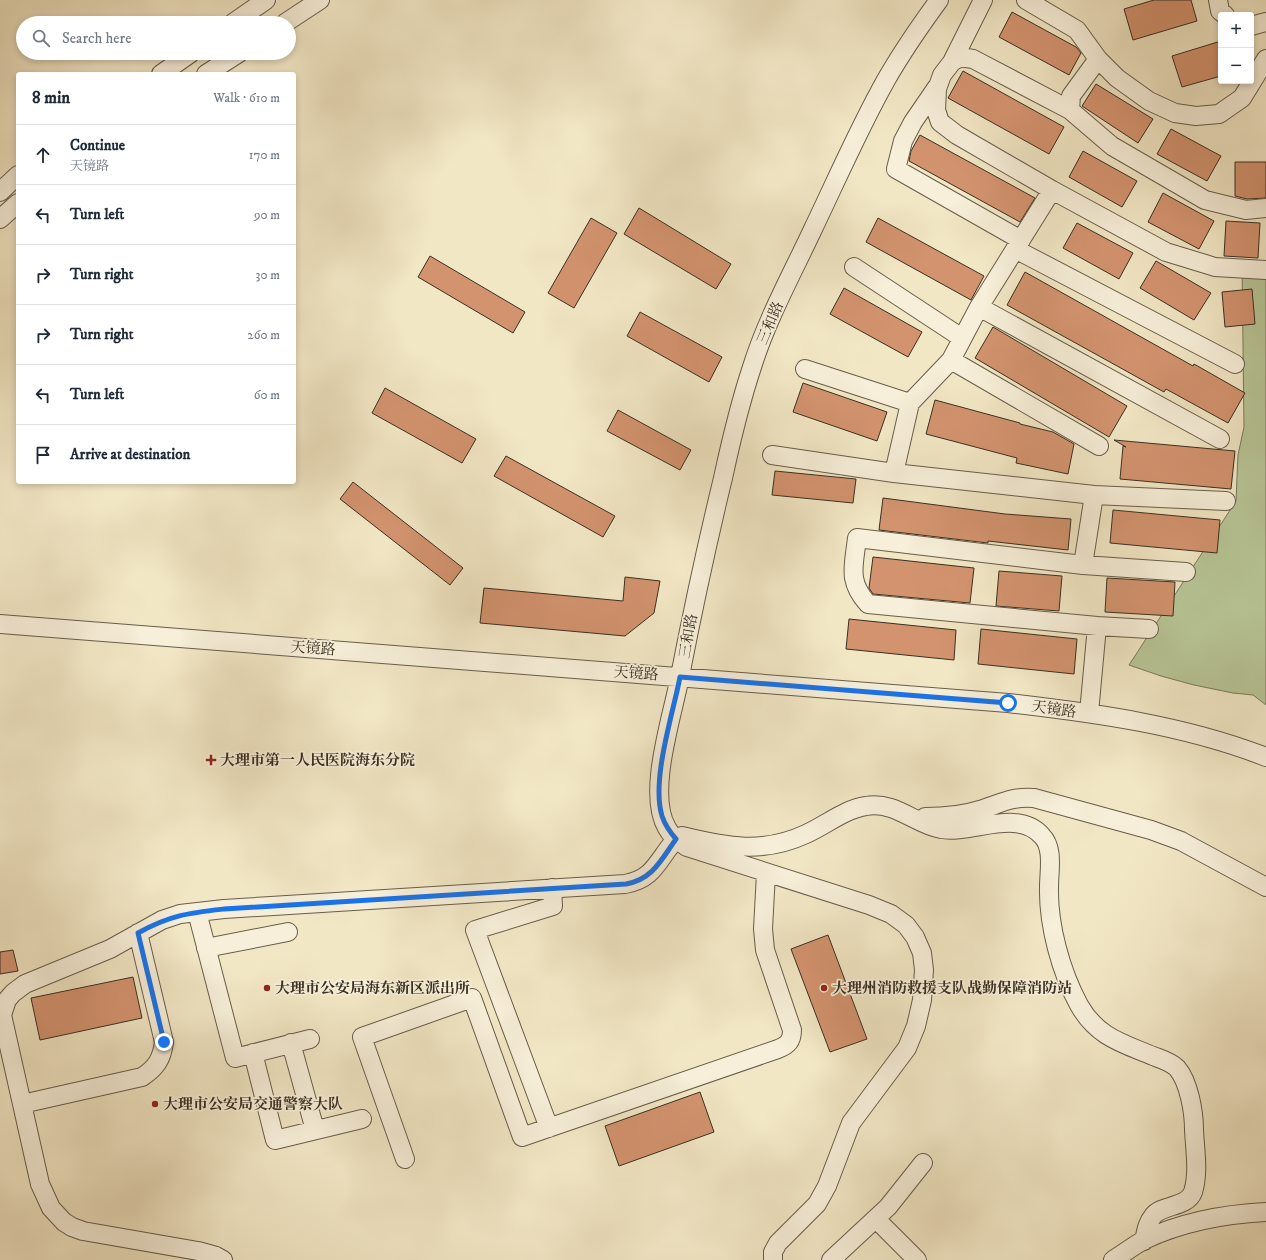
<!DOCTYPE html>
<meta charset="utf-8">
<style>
:root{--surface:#fff;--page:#f2f2f3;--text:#1f2937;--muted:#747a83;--line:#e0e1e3}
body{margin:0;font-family:"IM FELL DW Pica","Noto Serif SC",serif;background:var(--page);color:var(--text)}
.controls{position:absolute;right:12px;top:12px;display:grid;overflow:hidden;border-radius:4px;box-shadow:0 2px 6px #0003}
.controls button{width:36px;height:36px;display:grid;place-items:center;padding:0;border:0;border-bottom:1px solid var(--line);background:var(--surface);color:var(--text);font:20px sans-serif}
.stop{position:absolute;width:12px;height:12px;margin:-9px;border:3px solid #1a73e8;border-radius:50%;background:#fff}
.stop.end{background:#1a73e8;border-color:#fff;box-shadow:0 1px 4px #0008}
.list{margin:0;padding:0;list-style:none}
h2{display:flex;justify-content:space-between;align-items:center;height:52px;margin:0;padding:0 16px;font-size:17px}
h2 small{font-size:13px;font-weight:400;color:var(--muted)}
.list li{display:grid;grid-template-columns:26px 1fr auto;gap:12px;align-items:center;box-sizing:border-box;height:60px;padding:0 16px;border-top:1px solid var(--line)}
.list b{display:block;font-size:15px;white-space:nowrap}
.list p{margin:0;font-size:13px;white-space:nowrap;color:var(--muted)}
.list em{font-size:13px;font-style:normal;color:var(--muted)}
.icon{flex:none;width:22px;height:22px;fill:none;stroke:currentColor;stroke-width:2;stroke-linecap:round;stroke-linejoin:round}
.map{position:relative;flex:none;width:1266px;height:1260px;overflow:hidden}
.search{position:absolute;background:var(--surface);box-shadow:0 2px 6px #0003;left:16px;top:16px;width:280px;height:44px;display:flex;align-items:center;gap:10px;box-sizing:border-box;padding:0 14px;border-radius:22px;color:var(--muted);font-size:15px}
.panel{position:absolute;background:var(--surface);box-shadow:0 2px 6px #0003;left:16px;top:72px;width:280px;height:412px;border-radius:4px}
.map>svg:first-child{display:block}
.green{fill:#b8c697;stroke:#787a5c}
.building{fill:#d3936f;stroke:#392f22}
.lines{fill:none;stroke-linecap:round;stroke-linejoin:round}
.minor-casing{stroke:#675d4b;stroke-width:20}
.minor{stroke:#f7efd9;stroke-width:18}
.route{stroke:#1a73e8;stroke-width:5}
.poi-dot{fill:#8f2418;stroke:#f7efd9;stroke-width:1.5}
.labels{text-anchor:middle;stroke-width:3.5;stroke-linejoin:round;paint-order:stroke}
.street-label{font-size:15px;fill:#392f22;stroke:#f7efd9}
.poi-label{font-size:15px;font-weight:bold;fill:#392f22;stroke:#f7efd9;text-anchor:start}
</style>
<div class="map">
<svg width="1266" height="1260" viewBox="0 0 1266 1260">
<rect width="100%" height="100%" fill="#f2e7c5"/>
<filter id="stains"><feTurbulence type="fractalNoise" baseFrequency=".005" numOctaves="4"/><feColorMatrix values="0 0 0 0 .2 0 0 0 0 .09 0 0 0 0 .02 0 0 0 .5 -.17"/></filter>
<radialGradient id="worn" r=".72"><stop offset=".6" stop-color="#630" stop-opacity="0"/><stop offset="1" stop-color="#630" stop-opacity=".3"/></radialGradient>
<path class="green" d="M1242,263H1266V705L1253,695L1233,693L1194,685L1161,676L1129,665L1236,501L1238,455L1244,427Z"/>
<path class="building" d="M1154,0H1191L1197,21L1133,40L1124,9Z
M1012,12L1076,47L1081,53L1069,75L999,37Z
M1221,41V76L1182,87L1172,56Z
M963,71L1064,127L1049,154L948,98Z
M1096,84L1153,119L1138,143L1082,106Z
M1171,129L1221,156L1207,181L1157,154Z
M920,135L1035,198L1020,222L909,161L911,151Z
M1083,151L1137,181L1122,207L1069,177Z
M1235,162H1266V198L1247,199L1235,196Z
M1163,193L1214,221L1199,249L1148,222Z
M639,208L731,264L716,289L624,234Z
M591,218L617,233L574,308L548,293Z
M878,218L984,276L971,300L866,242Z
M1226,221L1260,223L1258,258L1224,256Z
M1077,223L1133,253L1119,279L1063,248Z
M430,256L525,312L513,333L418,277Z
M1156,261L1211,293L1194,320L1140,288Z
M1025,272L1193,366L1194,364L1245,393L1228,423L1166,389L1164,392L1007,305Z
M844,288L922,332L908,357L830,314Z
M1252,289L1255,324L1225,327L1222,292Z
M640,312L722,357L709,382L627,336Z
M993,327L1127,406L1109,437L975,358Z
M803,383L887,412L877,441L793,412Z
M385,388L476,439L462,463L372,413Z
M935,400L1020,423V424L1053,432L1074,444L1068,474L1016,463L1017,458L926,434Z
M618,410L691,450L680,470L607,431Z
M1114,440L1235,451L1231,489L1120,479L1123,446L1126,447Z
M506,456L615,516L603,537L494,476Z
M775,471L856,479L853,503L772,495Z
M353,482L463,568L450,585L340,499Z
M883,498L1005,514L1071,519L1068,550L988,541V543L879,530Z
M1113,510L1220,520L1217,553L1110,543Z
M873,557L974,568L970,603L873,594L869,588Z
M999,571L1062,576L1059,611L996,606Z
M625,577L660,581L654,613L625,636L480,623L484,588L623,601Z
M1107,578L1175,582L1173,616L1105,612Z
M849,619L956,630L954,660L846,649Z
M981,629L1077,639L1074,674L978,664Z
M828,935L867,1039L830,1052L791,949Z
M13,950L18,971L0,974V952Z
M133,977L142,1018L40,1040L31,998Z
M700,1092L714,1132L619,1166L605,1126Z"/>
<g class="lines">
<g class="minor-casing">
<path id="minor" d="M1026,0L1077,30L1098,59L1117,78L1149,101L1175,113L1196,116L1219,114L1242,98L1266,59
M1218,0L1220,11L1225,15
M233,23L266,0
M285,23L320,0
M1251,26L1266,22
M1098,59L1071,96L1070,110L1112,146L1205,200L1246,210L1266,208
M952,62L983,0
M161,74L191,53
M206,74L239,53
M937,87L913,122L903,141L896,169L1021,240
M1070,110L973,59L960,57L952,62L942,75L937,89L936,110L940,122L957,135L1052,190L1166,252L1215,267L1266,270
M1052,190L979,307L951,360L910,403L894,473L1094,495L1083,565L857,538C854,566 847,581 868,604L1097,626L1089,713
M0,192L18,175
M0,219L18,203
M1015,249L1235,364
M854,267L962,338
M979,307L1220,439
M951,360L1099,446
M805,369L910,403
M772,455L894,473
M1094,495L1226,501
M1083,565L1186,572
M0,624L1008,703C1095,713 1184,725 1266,757
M1097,626L1149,629
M925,817C945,817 964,815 983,809C1001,803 1014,796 1034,798L1151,830L1181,841L1266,887
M197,912L235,1058L310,1039
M206,948L288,932
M291,1043L315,1130
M253,1053L275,1140L362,1119
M22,1104L142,1077C156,1068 162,1059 164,1042L138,933
M549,1128L475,930L553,906L552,888
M405,1159L362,1037L472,998L522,1137L778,1049C788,1045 792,1041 792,1030L765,950L763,929L766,873
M876,1219L917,1260
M223,1260L216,1256L198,1251L83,1231L72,1227L64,1222L51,1208L40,1184L2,1015L7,1000L13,993L25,984L110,949L162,920L180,914L224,909L625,884C649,880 655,867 668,849C673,843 675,839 682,836C727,847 763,854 806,834C826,825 845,809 866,806C896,801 914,824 941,829C972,834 1018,808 1042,836C1054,848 1049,871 1049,887C1048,925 1061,972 1079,1005C1097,1037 1122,1043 1153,1056C1161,1059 1171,1062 1177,1068C1189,1082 1194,1112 1194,1130C1195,1150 1199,1173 1193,1192C1187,1208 1162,1204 1153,1216C1147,1223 1146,1232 1144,1241
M773,1260V1252L778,1243L817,1204L827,1186L851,1123L907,1048L916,1026L922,1000L924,970L922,953L915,937L906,925L891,914L869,905L687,847C679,842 671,836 667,828C646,793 673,715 680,676C693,609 707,544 723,478C731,441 740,403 752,367C767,319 792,274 813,229C837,179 859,128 886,80C902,52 920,26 939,0
M831,1260L888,1207L923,1163
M1113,1260C1123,1254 1133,1246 1144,1240C1182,1222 1225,1214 1266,1212"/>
</g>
<use href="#minor" class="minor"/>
</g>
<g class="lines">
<path class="route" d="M164,1042L138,933C170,915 189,913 224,909L626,884C653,879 661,860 676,839C669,831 665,825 662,816C651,780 673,714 680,677L1008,703"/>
</g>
<g class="poi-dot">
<path d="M209 754h4v4h4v4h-4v4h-4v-4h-4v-4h4z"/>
<circle cx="267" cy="988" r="4"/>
<circle cx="824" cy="988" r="4"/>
<circle cx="155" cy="1104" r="4"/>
</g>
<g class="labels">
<g class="street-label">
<text transform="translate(770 323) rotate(-67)" y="5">三和路</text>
<text transform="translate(688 636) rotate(-80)" y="5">三和路</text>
<text transform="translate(313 648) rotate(4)" y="5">天镜路</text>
<text transform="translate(636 673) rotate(4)" y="5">天镜路</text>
<text transform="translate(1054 709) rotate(8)" y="5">天镜路</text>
</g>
<g class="poi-label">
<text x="220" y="765">大理市第一人民医院海东分院</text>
<text x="275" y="993">大理市公安局海东新区派出所</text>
<text x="832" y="993">大理州消防救援支队战勤保障消防站</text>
<text x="163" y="1109">大理市公安局交通警察大队</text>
</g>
</g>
<rect width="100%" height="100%" filter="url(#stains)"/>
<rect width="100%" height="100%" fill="url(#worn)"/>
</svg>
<div class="controls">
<button>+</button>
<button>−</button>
</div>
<div class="stop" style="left:1008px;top:703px"></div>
<div class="stop end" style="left:164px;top:1042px"></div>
<div class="search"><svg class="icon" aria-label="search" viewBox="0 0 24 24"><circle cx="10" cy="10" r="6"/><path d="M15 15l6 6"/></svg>Search here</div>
<section class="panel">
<h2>8 min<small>Walk · 610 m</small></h2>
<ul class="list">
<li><svg class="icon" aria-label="ahead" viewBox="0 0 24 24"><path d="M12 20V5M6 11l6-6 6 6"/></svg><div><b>Continue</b><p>天镜路</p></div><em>170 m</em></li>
<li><svg class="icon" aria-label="left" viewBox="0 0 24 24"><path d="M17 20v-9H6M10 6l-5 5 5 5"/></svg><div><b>Turn left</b></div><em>90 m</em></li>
<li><svg class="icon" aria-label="right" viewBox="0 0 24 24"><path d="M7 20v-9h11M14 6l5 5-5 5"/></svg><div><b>Turn right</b></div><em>30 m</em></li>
<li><svg class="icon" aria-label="right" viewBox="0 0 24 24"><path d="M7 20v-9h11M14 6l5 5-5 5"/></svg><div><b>Turn right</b></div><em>260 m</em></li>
<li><svg class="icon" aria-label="left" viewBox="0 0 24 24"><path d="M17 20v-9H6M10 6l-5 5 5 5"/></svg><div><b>Turn left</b></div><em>60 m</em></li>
<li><svg class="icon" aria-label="arrive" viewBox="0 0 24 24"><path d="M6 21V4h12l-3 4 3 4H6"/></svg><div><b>Arrive at destination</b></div></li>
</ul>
</section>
</div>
